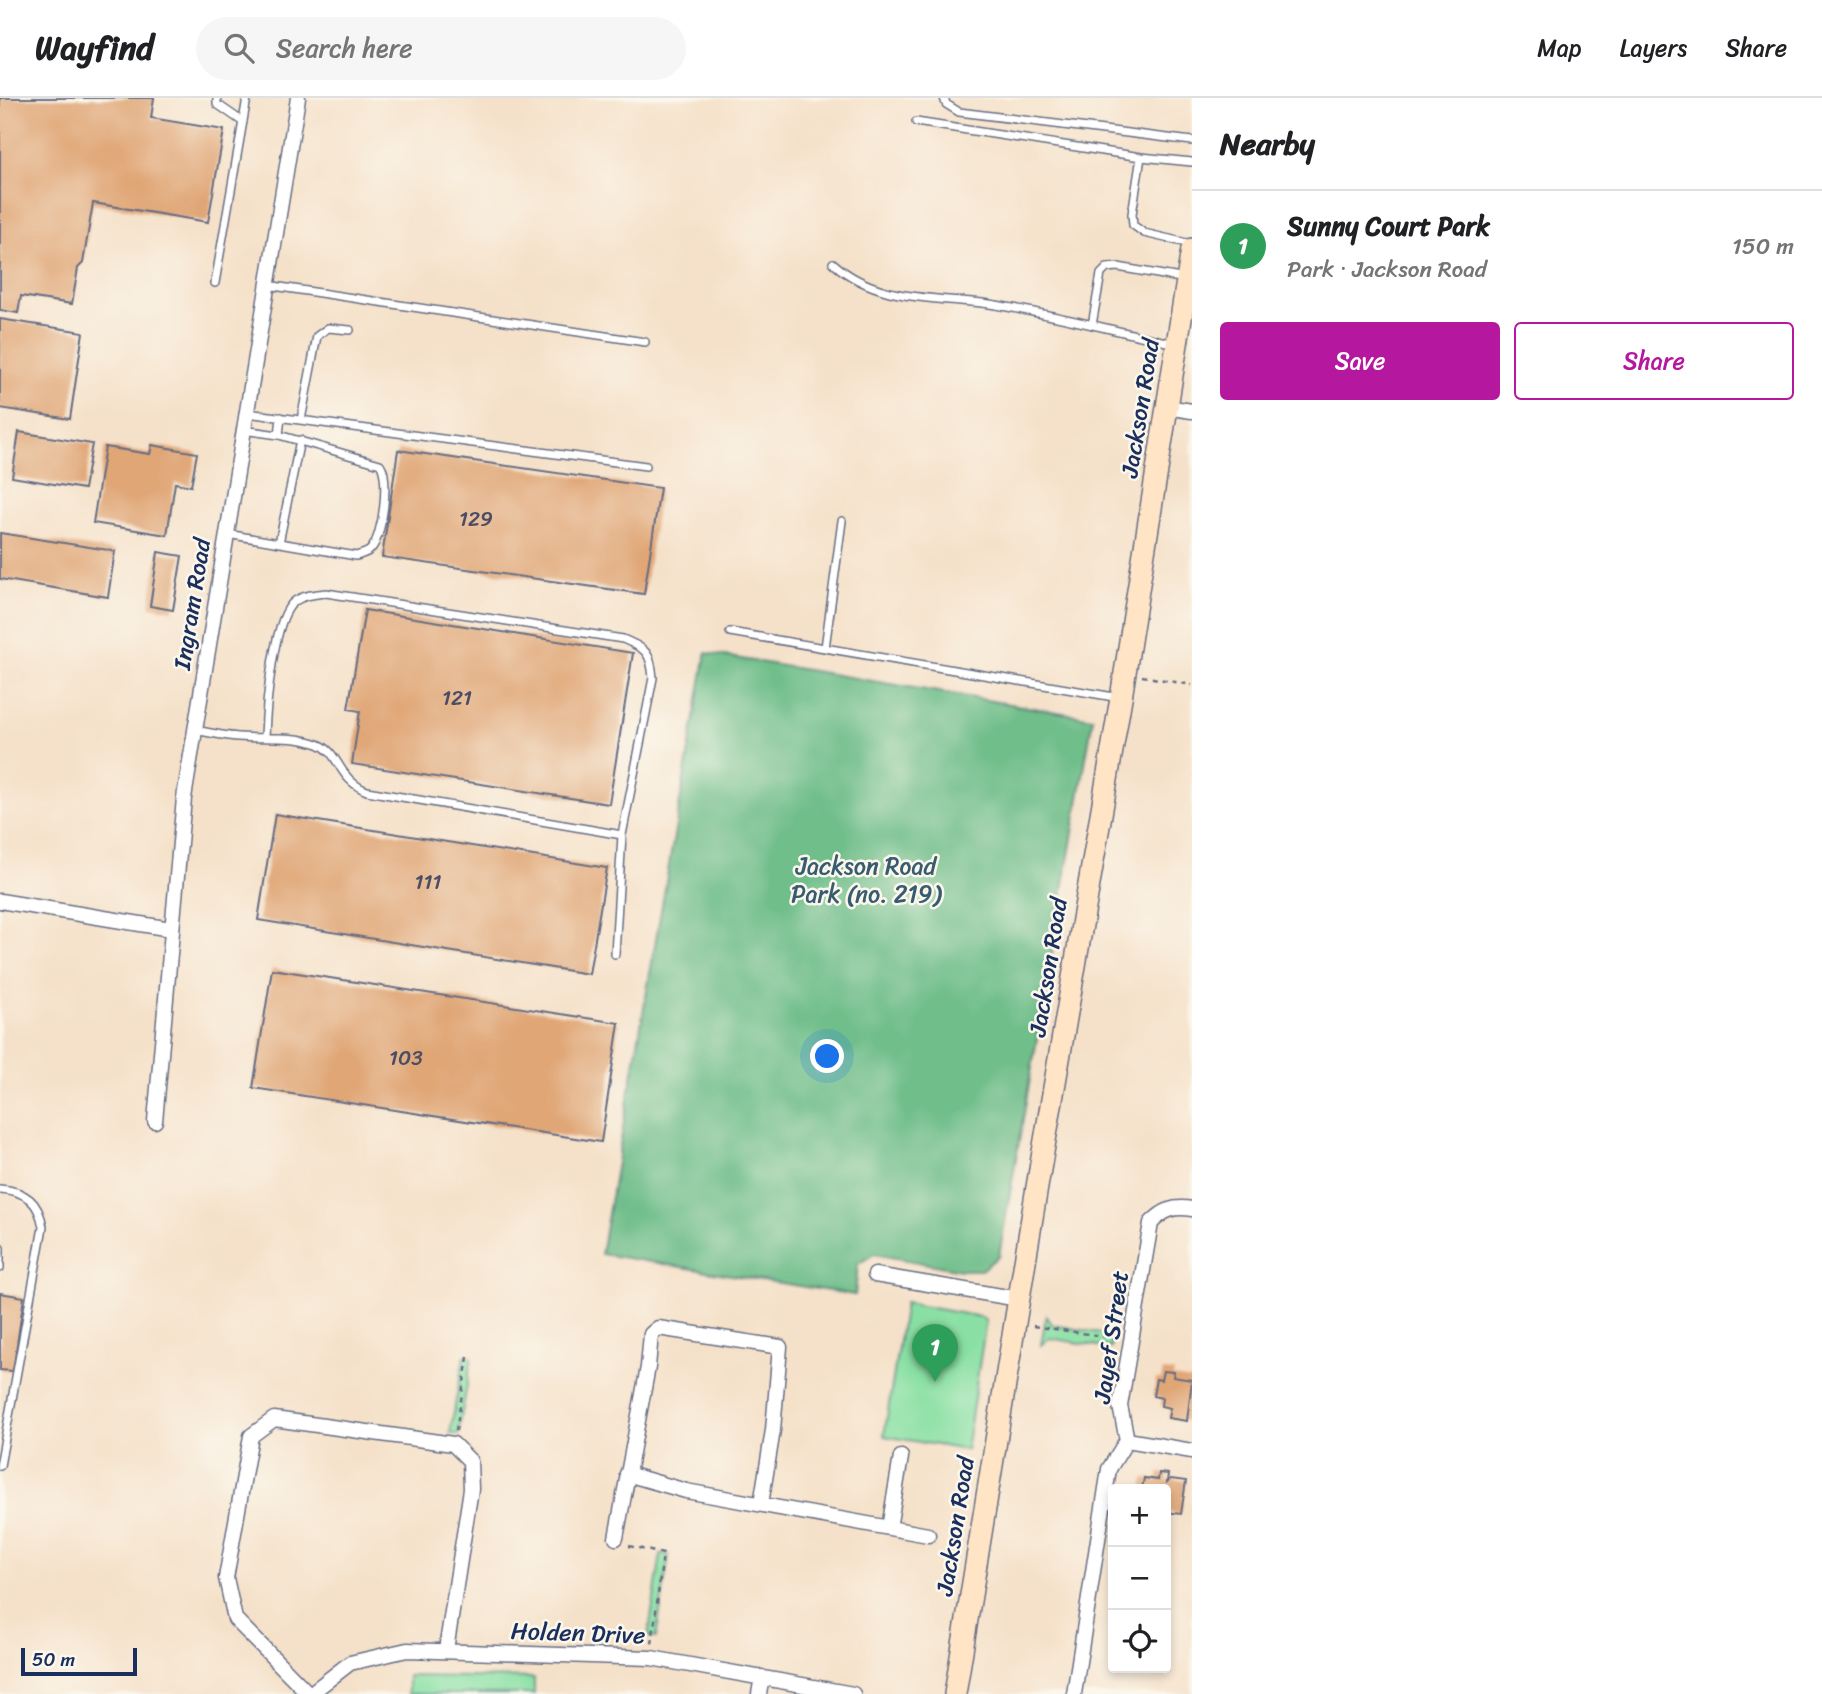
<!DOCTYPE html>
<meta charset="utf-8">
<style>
:root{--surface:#fff;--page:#f6f6f6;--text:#202124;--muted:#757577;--line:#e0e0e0;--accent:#b5179e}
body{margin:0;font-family:Sriracha,sans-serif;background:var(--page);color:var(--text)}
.controls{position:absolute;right:21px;bottom:21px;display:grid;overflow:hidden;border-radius:7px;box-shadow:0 4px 10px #0003}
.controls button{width:63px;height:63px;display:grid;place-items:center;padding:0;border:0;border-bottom:2px solid var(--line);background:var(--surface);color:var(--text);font:35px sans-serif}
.scale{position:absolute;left:21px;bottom:18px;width:116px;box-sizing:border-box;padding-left:7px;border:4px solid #1b2f5e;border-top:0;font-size:19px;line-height:24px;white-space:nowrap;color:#1b2f5e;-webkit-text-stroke:5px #fbf7ec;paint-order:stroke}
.you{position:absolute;left:828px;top:959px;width:24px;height:24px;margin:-18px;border:5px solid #fff;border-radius:50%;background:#1a73e8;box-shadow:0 0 0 10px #1a73e833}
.badge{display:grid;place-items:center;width:46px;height:46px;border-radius:50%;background:var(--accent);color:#fff;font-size:23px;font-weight:700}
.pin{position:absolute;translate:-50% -58px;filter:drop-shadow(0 2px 4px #0008)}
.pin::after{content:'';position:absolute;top:37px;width:24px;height:21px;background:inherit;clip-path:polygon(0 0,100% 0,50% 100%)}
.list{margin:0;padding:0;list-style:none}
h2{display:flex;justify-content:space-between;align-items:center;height:91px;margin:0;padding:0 28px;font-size:30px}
h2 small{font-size:23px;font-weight:400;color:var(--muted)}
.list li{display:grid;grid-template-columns:46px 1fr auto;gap:21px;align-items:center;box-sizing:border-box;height:112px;padding:0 28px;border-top:2px solid var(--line)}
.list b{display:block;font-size:26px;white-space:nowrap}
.list p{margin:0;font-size:23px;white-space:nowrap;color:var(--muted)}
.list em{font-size:23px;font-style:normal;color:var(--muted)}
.actions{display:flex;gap:14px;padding:21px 28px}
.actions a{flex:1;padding:16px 0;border:2px solid var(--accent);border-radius:7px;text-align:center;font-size:24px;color:var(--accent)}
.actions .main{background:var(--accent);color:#fff}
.icon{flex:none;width:38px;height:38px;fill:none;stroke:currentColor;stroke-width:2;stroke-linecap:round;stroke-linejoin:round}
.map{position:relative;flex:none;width:1192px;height:1596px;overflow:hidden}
header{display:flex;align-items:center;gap:42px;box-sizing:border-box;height:98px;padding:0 35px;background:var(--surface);border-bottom:2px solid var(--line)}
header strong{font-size:33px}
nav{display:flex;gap:38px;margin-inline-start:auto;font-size:24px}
.search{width:490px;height:63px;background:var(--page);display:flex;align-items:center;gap:18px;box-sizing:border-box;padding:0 24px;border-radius:38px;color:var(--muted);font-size:26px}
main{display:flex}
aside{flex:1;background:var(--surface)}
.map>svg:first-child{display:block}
.green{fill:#8ae0a4;stroke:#528881;stroke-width:2}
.forest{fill:#6fbe8a;stroke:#457674;stroke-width:2}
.building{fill:#e0a676}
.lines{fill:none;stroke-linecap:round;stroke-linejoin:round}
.lane-casing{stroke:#676d83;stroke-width:10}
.street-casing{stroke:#676d83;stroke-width:17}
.secondary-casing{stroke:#676d83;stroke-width:24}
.path{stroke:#676d83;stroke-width:2.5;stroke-dasharray:5 5;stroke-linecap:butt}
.lane{stroke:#fff;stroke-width:7}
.street{stroke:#fff;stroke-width:14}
.secondary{stroke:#ffe4c6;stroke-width:21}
.labels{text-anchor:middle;stroke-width:5;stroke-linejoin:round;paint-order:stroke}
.number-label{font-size:21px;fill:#4c4d64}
.street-label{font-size:24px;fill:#1b2f5e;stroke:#fbf7ec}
.park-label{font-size:24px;fill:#375b70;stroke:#fbf7ec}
</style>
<header>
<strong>Wayfind</strong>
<div class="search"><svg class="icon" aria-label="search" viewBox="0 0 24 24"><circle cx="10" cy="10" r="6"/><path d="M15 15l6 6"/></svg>Search here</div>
<nav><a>Map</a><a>Layers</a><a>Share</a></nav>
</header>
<main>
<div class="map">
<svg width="1192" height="1596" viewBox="0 0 1192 1596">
<rect width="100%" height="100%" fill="#fbf7ec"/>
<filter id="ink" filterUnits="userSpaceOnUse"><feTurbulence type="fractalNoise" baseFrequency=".0143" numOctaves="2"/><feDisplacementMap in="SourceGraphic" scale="14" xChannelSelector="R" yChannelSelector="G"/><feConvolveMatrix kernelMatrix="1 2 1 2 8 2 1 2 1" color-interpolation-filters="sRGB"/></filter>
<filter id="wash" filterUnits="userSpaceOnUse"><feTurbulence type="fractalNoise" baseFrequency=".00686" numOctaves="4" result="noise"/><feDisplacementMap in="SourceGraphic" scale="28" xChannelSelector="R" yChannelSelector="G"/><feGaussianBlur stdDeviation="1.57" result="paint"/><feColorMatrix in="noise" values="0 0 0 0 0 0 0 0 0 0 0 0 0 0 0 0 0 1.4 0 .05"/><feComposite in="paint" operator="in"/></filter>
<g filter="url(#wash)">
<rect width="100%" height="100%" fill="#f5e1c9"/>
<path class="green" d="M905,1205L981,1219L986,1223L966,1352L884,1338Z
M1046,1218L1053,1227L1113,1237L1111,1250L1049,1240L1041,1247Z
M464,1258L472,1259L458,1337L450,1335Z
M661,1456L669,1457L656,1540L648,1539Z
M408,1578L534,1580V1596H408Z"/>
<path class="forest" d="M706,555L1093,620L999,1158L981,1172H961L874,1156L858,1166L855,1197L601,1156Z"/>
<g id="blocks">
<path class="building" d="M0,0H154L151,20L224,32L208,124L93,105L83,165L78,170L72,206L21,198L18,215L0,212Z
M0,221L83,234L70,321L0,310Z
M19,334L92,346L84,391L12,379Z
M152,347L197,355L191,388L175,385L167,437L93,425L105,349L150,356Z
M398,352L660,390L644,496L382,459Z
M0,435L115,453L108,499L0,481Z
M158,454L182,458L173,512L150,508Z
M365,512L633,555L609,706L352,666L360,613L348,611Z
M275,716L607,770L589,876L258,822Z
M272,871L619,925L601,1044L253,990Z
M0,1195L24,1199L13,1273L0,1272Z
M1163,1273L1174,1274L1173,1279L1192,1282L1187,1323L1168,1320L1170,1310L1161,1308L1162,1300L1153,1298L1156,1281L1161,1282Z
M1159,1375L1168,1376L1167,1384L1171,1381L1186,1383L1181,1416L1166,1414V1391H1142L1144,1380L1158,1382Z"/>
</g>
</g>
<g filter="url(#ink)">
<use href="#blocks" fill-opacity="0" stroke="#676d83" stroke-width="2"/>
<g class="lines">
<g class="lane-casing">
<path id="lane" d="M217,0V6L243,24
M944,0L946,6L959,14L1192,43
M916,24L1141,59
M1191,146L1144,135L1133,127L1132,116L1141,59L1192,64
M833,165C879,206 939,198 996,207C1056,217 1116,233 1176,246
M215,185L247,0
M267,187L645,244
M1092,227L1101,176L1107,170L1118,169L1186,181
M247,315L646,368
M301,322L317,238L328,230L350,232
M243,332L279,337
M227,436L356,458C362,456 368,455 371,451C383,438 390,379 380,366L279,337L281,319
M279,445L300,342
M730,534L1120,600
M825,550L842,423
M196,632C210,635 224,638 238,639C265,641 292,637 318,646C340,654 337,681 367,693L622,737
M265,638C266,610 273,518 295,503C304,497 316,496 326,495L623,541C646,551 651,554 653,580L622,737L615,856
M0,1091C26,1093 39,1104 43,1129L0,1368
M0,1150V1170"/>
</g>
<g class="street-casing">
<path id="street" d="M1166,309L1192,313
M0,803L171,831
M155,1023L184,700L298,0
M875,1177L1019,1201
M1127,1342L1192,1353
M627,1376L686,1393L928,1437
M889,1430L901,1359
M616,1440L648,1269L651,1236L658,1230L780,1249L773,1332L761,1406
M309,1596L235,1521L226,1480L251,1338L274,1321L453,1346L470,1363L471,1391L446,1552
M310,1596L350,1565L407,1552L651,1560L853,1596
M759,1596L762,1579
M1074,1596L1109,1371L1127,1342L1120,1308L1151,1125C1164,1112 1173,1108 1192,1111"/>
</g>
<g class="secondary-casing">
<path id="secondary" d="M955,1596L1037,1089L1121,600L1192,151"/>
</g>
<path class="path" d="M1142,578L1192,587
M1033,1228L1116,1240
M456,1333L468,1259
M629,1448L663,1456L652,1546"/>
<use href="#lane" class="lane"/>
<use href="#street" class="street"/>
<use href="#secondary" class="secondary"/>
</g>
</g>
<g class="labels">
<g class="number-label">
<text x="476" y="428">129</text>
<text x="457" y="607">121</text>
<text x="428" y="791">111</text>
<text x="406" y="967">103</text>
</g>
<g class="street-label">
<text transform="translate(1140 310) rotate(-81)" y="8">Jackson Road</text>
<text transform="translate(192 506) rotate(-81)" y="8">Ingram Road</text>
<text transform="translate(1048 869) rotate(-81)" y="8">Jackson Road</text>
<text transform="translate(1111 1239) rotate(-82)" y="8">Jayef Street</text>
<text transform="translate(955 1428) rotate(-81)" y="8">Jackson Road</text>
<text transform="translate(578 1535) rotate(2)" y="8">Holden Drive</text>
</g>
<g class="park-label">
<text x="866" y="776">Jackson Road<tspan x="866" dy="28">Park (no. 219)</tspan></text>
</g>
</g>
</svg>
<div class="controls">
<button>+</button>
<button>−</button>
<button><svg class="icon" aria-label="locate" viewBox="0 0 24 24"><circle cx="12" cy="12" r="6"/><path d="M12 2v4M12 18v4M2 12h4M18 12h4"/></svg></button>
</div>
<div class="scale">50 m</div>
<div class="you"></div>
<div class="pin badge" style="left:935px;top:1284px;background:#2e9e5b">1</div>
</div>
<aside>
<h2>Nearby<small></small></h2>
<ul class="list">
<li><span class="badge" style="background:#2e9e5b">1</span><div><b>Sunny Court Park</b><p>Park · Jackson Road</p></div><em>150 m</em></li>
</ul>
<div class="actions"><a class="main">Save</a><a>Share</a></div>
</aside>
</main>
